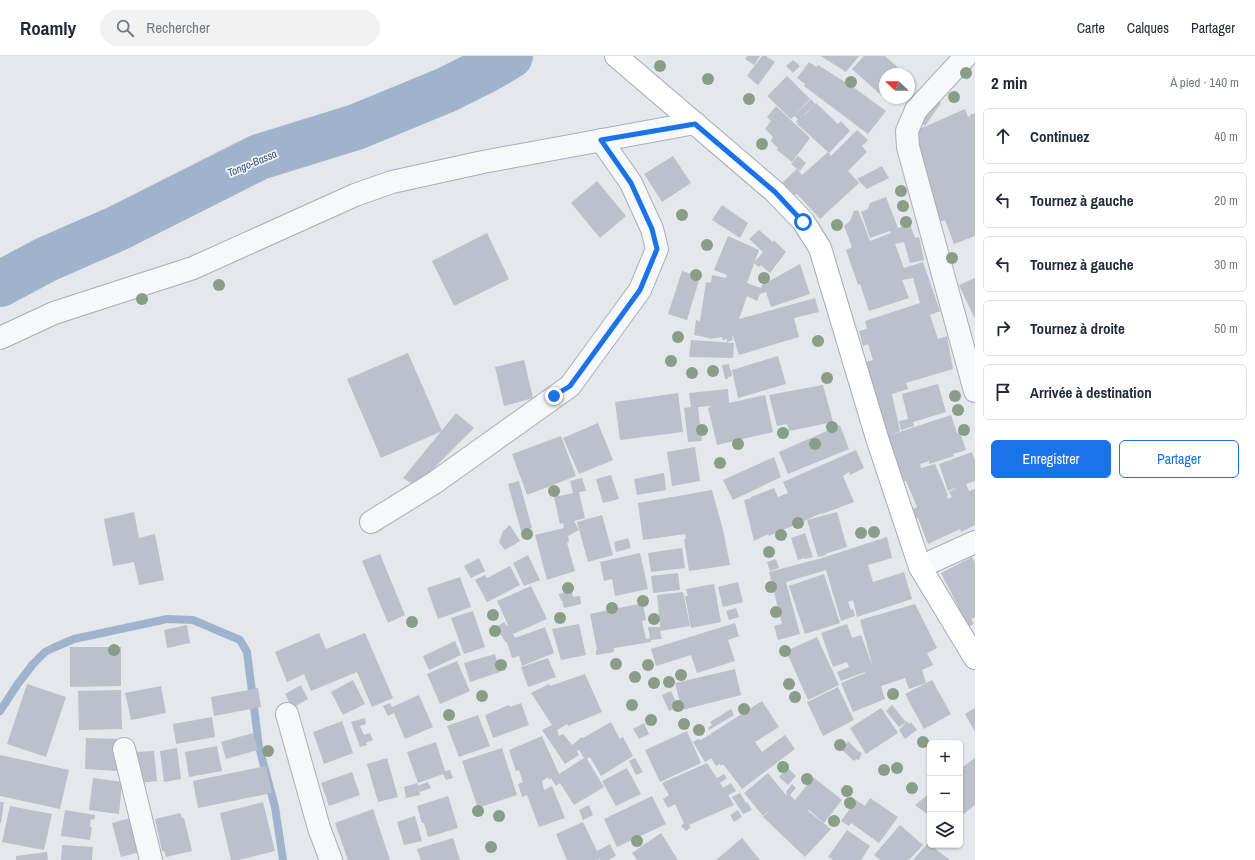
<!DOCTYPE html>
<html lang="fr">
<meta charset="utf-8">
<style>
:root{--surface:#fff;--page:#f2f2f3;--text:#1f2937;--muted:#747a83;--line:#e0e1e3;--accent:#1a73e8}
body{margin:0;font-family:"Archivo Narrow",sans-serif;background:var(--page);color:var(--text)}
.controls{position:absolute;right:12px;bottom:12px;display:grid;overflow:hidden;border-radius:6px;box-shadow:0 1px 3px #0004}
.controls button{width:36px;height:36px;display:grid;place-items:center;padding:0;border:0;border-bottom:1px solid var(--line);background:var(--surface);color:var(--text);font:20px sans-serif}
.compass{position:absolute;left:879px;top:12px;width:36px;height:36px;border-radius:50%;background:var(--surface);box-shadow:0 1px 3px #0004;rotate:292deg}
.stop{position:absolute;width:12px;height:12px;margin:-9px;border:3px solid #1a73e8;border-radius:50%;background:#fff}
.stop.end{background:#1a73e8;border-color:#fff;box-shadow:0 1px 4px #0008}
.list{margin:0;padding:0;list-style:none}
h2{display:flex;justify-content:space-between;align-items:center;height:52px;margin:0;padding:0 16px;font-size:17px}
h2 small{font-size:13px;font-weight:400;color:var(--muted)}
.list li{display:grid;grid-template-columns:26px 1fr auto;gap:12px;align-items:center;box-sizing:border-box;height:56px;margin:0 8px 8px;padding:0 8px;border:1px solid var(--line);border-radius:6px}
.list b{display:block;font-size:15px;white-space:nowrap}
.list em{font-size:13px;font-style:normal;color:var(--muted)}
.actions{display:flex;gap:8px;padding:12px 16px}
.actions a{flex:1;padding:9px 0;border:1px solid var(--accent);border-radius:6px;text-align:center;font-size:14px;color:var(--accent)}
.actions .main{background:var(--accent);color:#fff}
.icon{flex:none;width:22px;height:22px;fill:none;stroke:currentColor;stroke-width:2;stroke-linecap:round;stroke-linejoin:round}
.map{position:relative;flex:none;width:975px;height:804px;overflow:hidden}
header{display:flex;align-items:center;gap:24px;box-sizing:border-box;height:56px;padding:0 20px;background:var(--surface);border-bottom:1px solid var(--line)}
header strong{font-size:19px}
nav{display:flex;gap:22px;margin-inline-start:auto;font-size:14px}
.search{width:280px;height:36px;background:var(--page);display:flex;align-items:center;gap:10px;box-sizing:border-box;padding:0 14px;border-radius:22px;color:var(--muted);font-size:15px}
main{display:flex}
aside{flex:1;background:var(--surface)}
.map>svg:first-child{display:block}
.lines{fill:none;stroke-linecap:round;stroke-linejoin:round}
.stream{stroke:#9fb4cc;stroke-width:8}
.river{stroke:#9fb4cc;stroke-width:46}
.building{fill:#bbc0ca}
.minor-casing{stroke:#a9aeb7;stroke-width:24}
.major-casing{stroke:#a3abb8;stroke-width:24}
.minor{stroke:#f7f8fa;stroke-width:22}
.major{stroke:#fff;stroke-width:22}
.tree{fill:#899d89}
.route{stroke:#1a73e8;stroke-width:5}
.labels{text-anchor:middle;stroke-width:3.5;stroke-linejoin:round;paint-order:stroke}
.water-label{font-size:11px;font-style:italic;fill:#34527a;stroke:#f4f6f9}
</style>
<header>
<strong>Roamly</strong>
<div class="search"><svg class="icon" aria-label="search" viewBox="0 0 24 24"><circle cx="10" cy="10" r="6"/><path d="M15 15l6 6"/></svg>Rechercher</div>
<nav><a>Carte</a><a>Calques</a><a>Partager</a></nav>
</header>
<main>
<div class="map">
<svg width="975" height="804" viewBox="0 0 975 804">
<rect width="100%" height="100%" fill="#e4e7ec"/>
<g class="lines">
<path class="stream" d="M0,655L17,629L33,608L45,596L53,592L74,583L167,563L193,564L240,584L247,596L259,691L275,751L283,804"/>
<path class="river" d="M0,228L47,203L118,172L259,101L356,71L446,34L486,14L510,0"/>
</g>
<path class="building" d="M747,0H760L754,9L745,3Z
M762,0H766L775,6L758,29L747,20Z
M821,0H859L846,16Z
M864,0H885L903,16L902,18H885V37L882,40L852,13Z
M793,4L800,10L793,17L786,10Z
M809,6L816,11L818,9L853,31L886,55L868,78L804,30L805,28L797,22Z
M787,20L810,43L791,63L767,40Z
M932,40L941,47L925,70L918,65Z
M811,43L815,48L804,59H805L816,47L838,68L841,65L850,75L829,97L831,100L857,74L868,84L862,90L867,96L848,115L859,127L820,163L797,138L794,139L782,127L797,113L802,119L828,96L797,68L798,67L796,66L798,63L794,60Z
M776,50L810,82L792,106L777,94L778,92L771,85L773,81L765,73L771,65L767,61Z
M965,53L968,61L970,60V59L975,57V180L954,188L945,164L933,168L916,91L920,89L915,75Z
M673,100L691,127L662,146L644,118Z
M798,100L806,107L800,115L791,108Z
M882,110L889,122L867,133L857,123Z
M597,125L626,160L600,182L571,147Z
M886,141L898,172L910,168L915,182L919,181L924,204L910,207L904,186L895,188L904,212L923,206L940,255L930,259L938,283L947,280L953,313L906,327L908,333L892,338L900,375L885,381L858,308L873,304L868,288L863,290L859,275L867,273L865,265L920,247L913,222L902,224L909,242L869,255L860,228L858,229L846,194L852,191L844,170L850,165L854,155L858,154L870,185L891,177L890,175L870,182L861,156L868,153L870,147Z
M722,149L748,167L740,182L712,164Z
M759,174L773,186L774,184L786,196L770,217L761,209L759,211L754,207L763,196L749,183Z
M487,177L509,223L454,250L432,205Z
M728,180L759,194L747,227L761,232L762,229L800,208L810,238L771,251L766,236L760,238L757,245L747,240L739,263L815,242L819,256L794,262L799,281L739,299L733,280H732L733,284L727,286V283L723,284L722,281L710,283L709,282L694,279L696,264L700,265L706,226L711,227L712,219L726,222L727,219L714,214Z
M682,215L700,221L687,264L668,258Z
M975,222V261H974L959,229Z
M691,284L734,287L733,302L689,301Z
M408,297L442,375L381,402L347,323Z
M778,300L786,328L738,342L732,314Z
M524,304L533,342L504,350L495,311Z
M729,308L730,314H731L732,320L728,321V323H725L722,309Z
M938,328L946,356L913,366L914,370L901,374L899,365L908,363L902,338Z
M823,329L833,366L789,375L787,368L777,370L769,339Z
M728,333L729,347L765,339L773,376L717,389L708,352L711,351V350L698,351L702,385L688,386L684,352L691,351L689,337Z
M678,337L683,376L620,384L615,346Z
M456,357L474,372L416,430L403,422Z
M951,359L957,377L960,376L966,394L953,398L954,400L929,408V405L920,408L921,412L935,408L948,439L947,440L948,443L952,441L949,436L958,431L948,435L939,408L972,396L975,404V425L966,428L969,435L975,433V469L961,476L960,473L928,488L918,462L913,463L910,454L917,451L906,425L899,427L881,382Z
M598,367L613,404L579,418L563,382Z
M840,369L849,393L788,418L779,396Z
M561,380L576,420L527,439L512,398Z
M695,391L700,425L672,430L667,396Z
M856,394L864,412L850,419L849,416L843,420L854,446L822,458V457L769,480L768,478L754,485L744,444L751,442V441L774,432L778,441L788,437L783,426Z
M774,401L781,421L733,444L723,424Z
M664,417L666,434L637,439L634,423Z
M611,419L619,443L603,447L596,423Z
M582,422L586,435L579,436L585,462L574,465L579,474L568,480L569,486L567,487L575,515L547,524L535,479L564,472L563,467L560,468L554,441L573,437L570,425Z
M519,425L532,472L521,475L508,428Z
M712,434L723,474L730,509L689,515L684,483H686L685,478L643,484L638,447Z
M134,456L139,482L155,478L164,524L139,529L134,506L113,510L104,463Z
M837,456L847,491L825,498L826,499L818,501L807,464Z
M602,459L613,499L588,506L577,466Z
M510,469L520,485L505,494L499,486L503,475Z
M805,477L813,501L805,503L804,502L798,504L791,482Z
M887,481L892,502L868,509L873,526L904,516L912,543L857,561L853,544L848,546L851,554L853,553L855,560L841,565L826,514L786,526L800,578L778,584L774,570L782,568L769,516L822,502Z
M628,482L631,492L616,496L614,486Z
M682,492L685,512L651,516L648,497Z
M640,497L648,533L615,540L612,523L604,525L600,506Z
M380,498L405,559L388,567L362,505Z
M528,499L540,524L524,530L513,507Z
M972,501L975,506V561L971,563L974,568L966,572L956,553L959,552L941,517Z
M479,502L485,515L471,522L464,510Z
M776,503L779,512L770,515L767,506Z
M510,510L520,529L487,546L475,524L485,519L487,522Z
M678,517L680,534L653,537L651,520Z
M824,518L840,567L805,578L789,530Z
M460,521L471,551L438,563L427,532Z
M738,526L743,546L723,551L718,531Z
M714,528L721,566L691,572L685,540H688L686,533Z
M531,530L547,563L513,578L515,582L545,571L554,597L522,610L519,600L512,602L507,586L506,587L496,571L504,566L507,570L508,569L497,545Z
M572,535L573,541L580,540L581,548L564,552L562,544L561,545L559,538Z
M683,536L690,570L660,575L662,583L651,584V586L614,592V596L596,599V594H597L590,558L643,547L646,564L642,565L646,583L650,582L648,571H660L657,539Z
M915,548L937,592L927,597L933,609L922,614L926,627L909,633L905,622L881,630L885,643L853,656L841,627L865,617V616L841,625L837,616L849,611L847,606L833,611L821,577L847,568L852,582L861,579L873,611L860,564Z
M736,552L739,561L729,564L726,555Z
M473,555L485,591L464,598L451,562Z
M735,567L739,580L728,584L735,605L697,617L691,599L656,610L651,593Z
M579,568L586,599L561,604L552,573Z
M187,569L190,587L167,592L164,574Z
M319,577L326,593L365,577L393,642L372,651L357,616L311,635L304,618L287,626L275,596Z
M817,581L839,629L808,644L786,595Z
M455,585L461,599L429,614L423,600Z
M70,591H121V630L70,631Z
M495,598L500,616L470,626L464,607Z
M548,602L556,621L528,631L521,611Z
M457,605L470,635L440,648L427,618Z
M735,613L741,639L682,654L675,627Z
M585,618L602,656L568,670L567,668L557,674L559,680L563,678L572,689L582,681L583,682L611,666L620,683L623,681L633,700L601,720L590,701L587,703L604,731L574,749L560,727L556,730L551,722L549,724L548,721L542,725L544,734L552,730L565,762L539,771L527,739L522,741L518,728L523,726L519,714L516,715L509,694L542,680L559,718L584,702L579,694L577,695L579,699L565,708L542,674L552,669L531,637L549,628L550,630Z
M353,624L365,648L343,659L331,636Z
M932,624L951,658L924,673L905,638Z
M27,628L66,641L46,701L7,688Z
M301,629L308,643L292,652L285,638Z
M161,630L166,657L131,664L125,637Z
M838,631L854,664L823,680L807,646Z
M258,632L261,651L214,660L211,641Z
M121,634L122,673L79,674L78,635Z
M671,635L678,651L669,655L662,639Z
M419,639L433,671L405,683L394,657L388,660L383,650L390,647L392,651Z
M762,645L779,671L755,686L762,696L785,679L795,693L742,733L723,708L721,710L720,708L716,710L711,702L705,706L693,686L698,683L701,684Z
M521,647L529,669L493,682L485,659L509,649L510,651Z
M892,649L906,666L899,671L886,655Z
M881,652L898,677L866,698L850,672Z
M975,652V676L965,658Z
M731,653L734,659L709,674L708,672L712,669L710,666Z
M478,659L490,690L459,701L447,670Z
M212,661L215,681L176,688L173,668Z
M365,662L366,668L360,670L364,679L370,677L373,684L366,687L367,689L360,691L351,666Z
M342,665L353,697L324,708L313,676Z
M907,665L909,668L911,666L917,674L905,683L899,674Z
M644,667L649,678L639,683L633,673Z
M687,675L701,707L660,726L645,694Z
M253,677L258,694L226,703L221,686Z
M86,682L119,683L117,715L85,713Z
M848,685L858,695L862,697L859,704L856,703L854,705L842,694Z
M436,686L445,715L450,714L453,722L446,724L443,718L418,727L407,696Z
M217,690L222,715L189,721L185,696Z
M177,692L181,723L164,726L160,695Z
M502,692L517,739L478,752L462,705Z
M154,695L157,725L139,727L136,696Z
M0,699L69,714L60,753L0,740Z
M387,702L398,741L378,746L367,708Z
M635,702L643,716L636,719L629,705Z
M975,702V749L960,761V748L963,746L960,742V713Z
M707,707L717,722L724,718L727,722L720,727L723,732L731,727L736,735L728,739L734,749L689,769L691,771L686,775L681,770L684,767L675,748L668,752L663,743L669,739L662,727Z
M266,710L272,737L198,752L193,725Z
M787,711L796,720L788,729L779,721Z
M627,712L641,738L616,750L602,725Z
M352,716L360,739L329,750L321,727Z
M768,717L786,739L787,738L786,736L792,728L796,732L790,739L795,744L813,721L842,744L824,767L809,754L808,755L831,773L805,801L763,761L769,755H768L763,760L744,737Z
M93,722L122,726L119,758L89,754Z
M428,726L431,732L420,736L417,730Z
M417,727L420,739L406,742L404,731Z
M740,737L746,747L747,746L752,754L743,758L732,741Z
M930,737V755L927,758L915,749Z
M448,740L458,772L428,781L424,767H422L417,750Z
M652,740L666,768L617,791L604,763Z
M870,742L898,761L879,787L851,767L849,770L841,765L856,744L865,750Z
M0,746H4L1,767H0Z
M263,746L275,795L239,804H231L220,757Z
M589,749L593,759L583,764L579,754Z
M10,750L52,758L44,794L2,786Z
M373,753L390,804H348L335,767Z
M65,754L95,759L94,764L91,763L90,771H92L90,784L61,780Z
M738,754L742,761L734,766L730,759Z
M180,757L182,762H184L192,795L166,801L164,795H162L155,763Z
M138,760L147,794L121,801L112,767Z
M415,760L422,785L404,789L397,766Z
M583,766L597,795L610,788L616,800L608,804H600V803L598,804H567L556,778Z
M900,769L923,789L909,804H880L874,799Z
M847,774L870,790L861,804H833L828,801Z
M661,777L678,804H637L632,797Z
M453,782L460,804H421L417,793Z
M742,782L760,804H716Z
M928,787L930,789L950,804H913Z
M62,789L93,791L92,804H61Z
M47,796L48,804H16V800Z"/>
<g class="lines">
<g class="minor-casing">
<path id="minor" d="M966,0L916,54L907,75L908,91L975,335
M0,282L54,257L193,212L355,139L392,126L483,106L695,67
M371,466L434,427L570,330L640,234L657,193L652,173L631,127L601,84
M920,511L975,486
M287,658L319,772L331,804
M124,693L151,804"/>
</g>
<g class="major-casing">
<path id="major" d="M616,0L775,136L803,165L820,192L877,382L920,511L975,602"/>
</g>
<use href="#minor" class="minor"/>
<use href="#major" class="major"/>
</g>
<g class="tree">
<circle cx="660" cy="10" r="6"/>
<circle cx="966" cy="17" r="6"/>
<circle cx="708" cy="23" r="6"/>
<circle cx="851" cy="26" r="6"/>
<circle cx="954" cy="41" r="6"/>
<circle cx="749" cy="43" r="6"/>
<circle cx="762" cy="88" r="6"/>
<circle cx="901" cy="135" r="6"/>
<circle cx="903" cy="150" r="6"/>
<circle cx="682" cy="159" r="6"/>
<circle cx="906" cy="166" r="6"/>
<circle cx="837" cy="169" r="6"/>
<circle cx="707" cy="189" r="6"/>
<circle cx="952" cy="202" r="6"/>
<circle cx="696" cy="219" r="6"/>
<circle cx="764" cy="222" r="6"/>
<circle cx="219" cy="229" r="6"/>
<circle cx="142" cy="243" r="6"/>
<circle cx="678" cy="281" r="6"/>
<circle cx="818" cy="285" r="6"/>
<circle cx="671" cy="305" r="6"/>
<circle cx="713" cy="315" r="6"/>
<circle cx="692" cy="317" r="6"/>
<circle cx="827" cy="322" r="6"/>
<circle cx="955" cy="340" r="6"/>
<circle cx="958" cy="354" r="6"/>
<circle cx="832" cy="371" r="6"/>
<circle cx="702" cy="374" r="6"/>
<circle cx="964" cy="374" r="6"/>
<circle cx="783" cy="377" r="6"/>
<circle cx="738" cy="388" r="6"/>
<circle cx="815" cy="388" r="6"/>
<circle cx="720" cy="407" r="6"/>
<circle cx="554" cy="435" r="6"/>
<circle cx="798" cy="467" r="6"/>
<circle cx="874" cy="476" r="6"/>
<circle cx="861" cy="477" r="6"/>
<circle cx="527" cy="478" r="6"/>
<circle cx="781" cy="479" r="6"/>
<circle cx="769" cy="496" r="6"/>
<circle cx="771" cy="531" r="6"/>
<circle cx="568" cy="532" r="6"/>
<circle cx="643" cy="545" r="6"/>
<circle cx="612" cy="552" r="6"/>
<circle cx="776" cy="556" r="6"/>
<circle cx="493" cy="559" r="6"/>
<circle cx="560" cy="562" r="6"/>
<circle cx="654" cy="563" r="6"/>
<circle cx="412" cy="566" r="6"/>
<circle cx="495" cy="575" r="6"/>
<circle cx="114" cy="594" r="6"/>
<circle cx="785" cy="595" r="6"/>
<circle cx="616" cy="608" r="6"/>
<circle cx="501" cy="609" r="6"/>
<circle cx="648" cy="609" r="6"/>
<circle cx="681" cy="619" r="6"/>
<circle cx="635" cy="621" r="6"/>
<circle cx="669" cy="626" r="6"/>
<circle cx="654" cy="627" r="6"/>
<circle cx="789" cy="628" r="6"/>
<circle cx="893" cy="638" r="6"/>
<circle cx="482" cy="640" r="6"/>
<circle cx="795" cy="641" r="6"/>
<circle cx="632" cy="649" r="6"/>
<circle cx="678" cy="650" r="6"/>
<circle cx="744" cy="653" r="6"/>
<circle cx="449" cy="659" r="6"/>
<circle cx="651" cy="664" r="6"/>
<circle cx="684" cy="668" r="6"/>
<circle cx="699" cy="674" r="6"/>
<circle cx="923" cy="686" r="6"/>
<circle cx="840" cy="689" r="6"/>
<circle cx="268" cy="695" r="6"/>
<circle cx="783" cy="711" r="6"/>
<circle cx="897" cy="712" r="6"/>
<circle cx="884" cy="714" r="6"/>
<circle cx="807" cy="723" r="6"/>
<circle cx="912" cy="732" r="6"/>
<circle cx="847" cy="735" r="6"/>
<circle cx="850" cy="747" r="6"/>
<circle cx="478" cy="755" r="6"/>
<circle cx="499" cy="760" r="6"/>
<circle cx="834" cy="765" r="6"/>
<circle cx="637" cy="785" r="6"/>
<circle cx="491" cy="791" r="6"/>
</g>
<g class="lines">
<path class="route" d="M554,340L570,330L640,234L657,193L652,173L631,127L601,84L695,68L775,136L803,166"/>
</g>
<g class="labels">
<g class="water-label">
<text transform="translate(252 107) rotate(-23)" y="4">Tongo-Bassa</text>
</g>
</g>
</svg>
<div class="controls">
<button>+</button>
<button>−</button>
<button><svg class="icon" aria-label="layers" viewBox="0 0 24 24"><path d="M12 4l9 5-9 5-9-5zM3 14l9 5 9-5"/></svg></button>
</div>
<svg class="compass" viewBox="-18 -18 36 36"><path d="M0-13l5 13h-10z" fill="#e53935"/><path d="M0 13l5-13h-10z" fill="#747a83"/></svg>
<div class="stop" style="left:803px;top:166px"></div>
<div class="stop end" style="left:554px;top:340px"></div>
</div>
<aside>
<h2>2 min<small>À pied · 140 m</small></h2>
<ul class="list">
<li><svg class="icon" aria-label="ahead" viewBox="0 0 24 24"><path d="M12 20V5M6 11l6-6 6 6"/></svg><div><b>Continuez</b></div><em>40 m</em></li>
<li><svg class="icon" aria-label="left" viewBox="0 0 24 24"><path d="M17 20v-9H6M10 6l-5 5 5 5"/></svg><div><b>Tournez à gauche</b></div><em>20 m</em></li>
<li><svg class="icon" aria-label="left" viewBox="0 0 24 24"><path d="M17 20v-9H6M10 6l-5 5 5 5"/></svg><div><b>Tournez à gauche</b></div><em>30 m</em></li>
<li><svg class="icon" aria-label="right" viewBox="0 0 24 24"><path d="M7 20v-9h11M14 6l5 5-5 5"/></svg><div><b>Tournez à droite</b></div><em>50 m</em></li>
<li><svg class="icon" aria-label="arrive" viewBox="0 0 24 24"><path d="M6 21V4h12l-3 4 3 4H6"/></svg><div><b>Arrivée à destination</b></div></li>
</ul>
<div class="actions"><a class="main">Enregistrer</a><a>Partager</a></div>
</aside>
</main>
